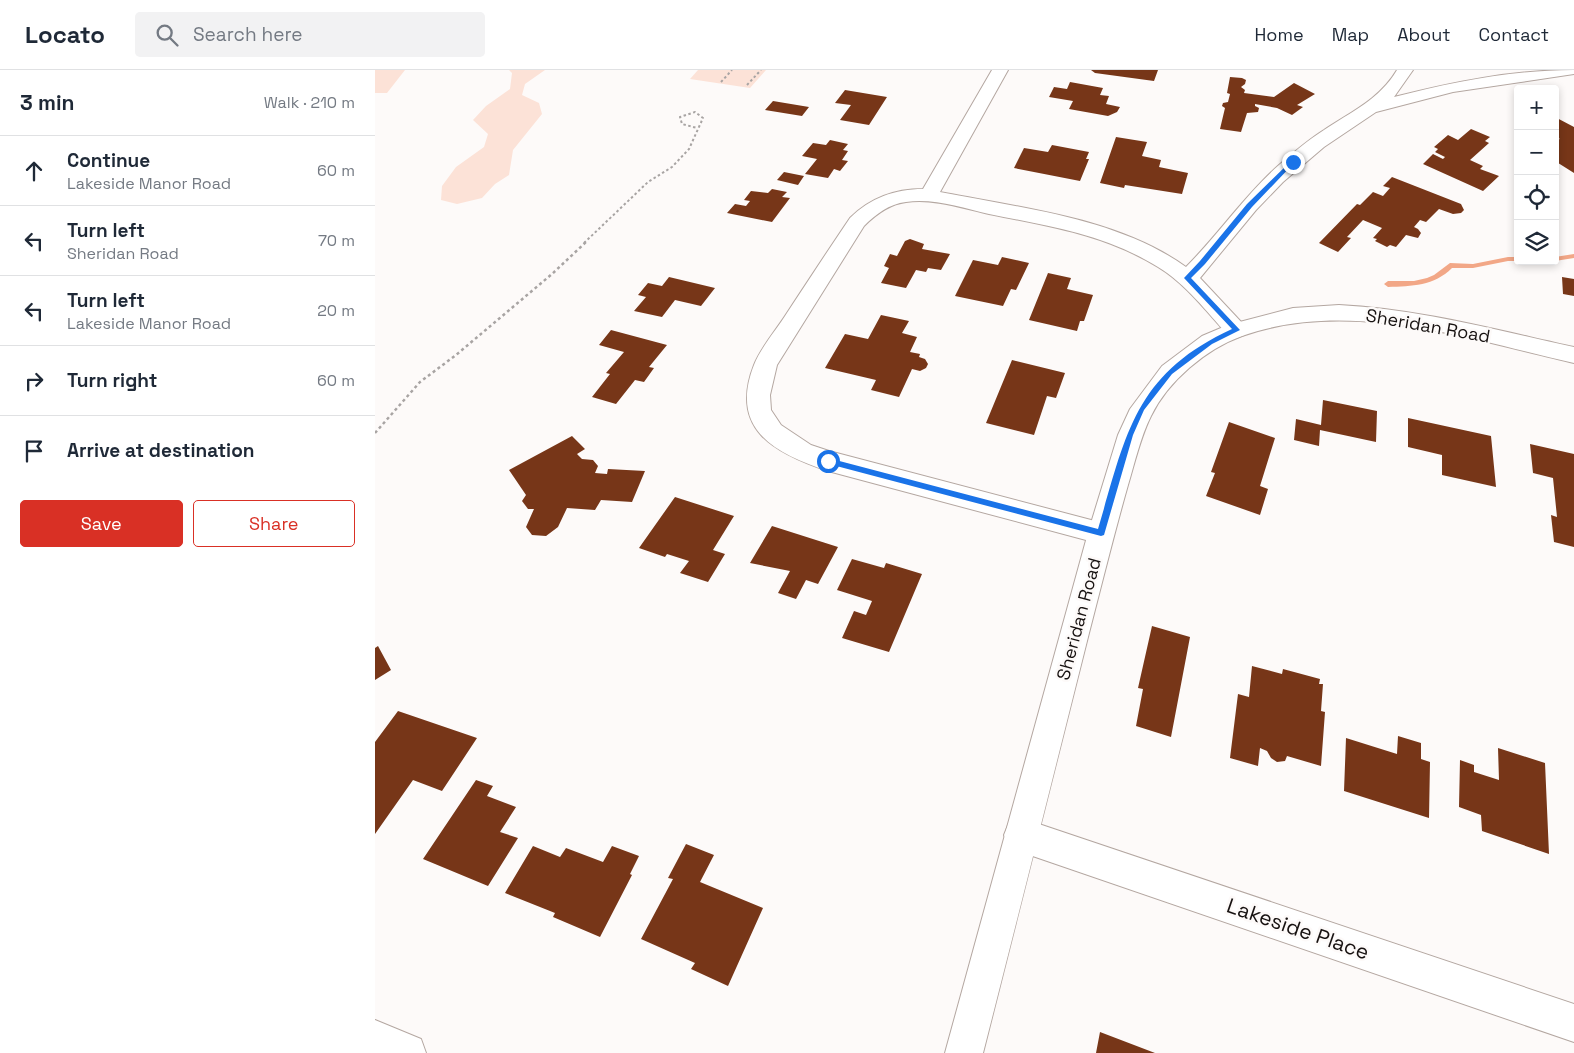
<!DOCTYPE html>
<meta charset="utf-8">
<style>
:root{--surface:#fff;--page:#f2f2f3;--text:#1f2937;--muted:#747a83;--line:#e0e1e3;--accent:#d93025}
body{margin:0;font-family:"Space Grotesk",sans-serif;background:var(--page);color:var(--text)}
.controls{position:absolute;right:15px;top:15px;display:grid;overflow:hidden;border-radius:5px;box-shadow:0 2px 8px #0003}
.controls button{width:45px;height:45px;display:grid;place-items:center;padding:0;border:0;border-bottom:1px solid var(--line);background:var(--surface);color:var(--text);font:25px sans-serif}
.stop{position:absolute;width:15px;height:15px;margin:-11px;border:4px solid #1a73e8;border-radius:50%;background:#fff}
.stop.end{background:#1a73e8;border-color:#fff;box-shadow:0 1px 5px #0008}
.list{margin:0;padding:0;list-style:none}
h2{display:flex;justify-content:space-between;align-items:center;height:65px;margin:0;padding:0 20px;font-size:21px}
h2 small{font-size:16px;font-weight:400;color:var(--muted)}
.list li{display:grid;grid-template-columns:32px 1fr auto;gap:15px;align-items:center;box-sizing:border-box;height:70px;padding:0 20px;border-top:1px solid var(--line)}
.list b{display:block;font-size:19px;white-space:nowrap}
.list p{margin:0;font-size:16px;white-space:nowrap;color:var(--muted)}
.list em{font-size:16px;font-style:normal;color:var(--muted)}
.actions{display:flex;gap:10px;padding:15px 20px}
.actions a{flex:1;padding:11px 0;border:1px solid var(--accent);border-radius:5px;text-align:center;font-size:18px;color:var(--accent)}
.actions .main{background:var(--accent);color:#fff}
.icon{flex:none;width:28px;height:28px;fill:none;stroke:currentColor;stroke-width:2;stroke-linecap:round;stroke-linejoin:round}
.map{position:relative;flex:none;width:1199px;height:983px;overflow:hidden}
header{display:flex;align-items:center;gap:30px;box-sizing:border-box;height:70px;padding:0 25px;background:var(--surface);border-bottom:1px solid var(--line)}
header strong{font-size:24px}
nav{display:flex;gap:28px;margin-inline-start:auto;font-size:18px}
.search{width:350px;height:45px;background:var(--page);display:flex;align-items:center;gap:12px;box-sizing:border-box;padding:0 18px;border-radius:5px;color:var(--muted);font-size:19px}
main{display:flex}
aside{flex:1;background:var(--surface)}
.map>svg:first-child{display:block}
.green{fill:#fce2d7}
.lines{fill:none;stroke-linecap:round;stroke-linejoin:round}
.stream{fill:#f2a787;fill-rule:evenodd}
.building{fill:#773618}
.minor-casing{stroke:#b4a7a1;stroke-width:2}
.tertiary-casing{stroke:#b4a7a1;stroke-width:2}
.path-far1{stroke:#a8a4a3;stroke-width:2;stroke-dasharray:2.5 2.5;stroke-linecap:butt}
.path{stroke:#a8a4a3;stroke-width:2.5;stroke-dasharray:3 3;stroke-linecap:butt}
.minor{fill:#fff;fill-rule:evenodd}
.tertiary{fill:#fff;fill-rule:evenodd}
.route{fill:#1a73e8}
.labels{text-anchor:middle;stroke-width:5;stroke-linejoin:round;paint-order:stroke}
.street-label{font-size:18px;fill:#171211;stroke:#fdfaf9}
.near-street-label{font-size:21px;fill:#171211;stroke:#fdfaf9}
</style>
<header>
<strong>Locato</strong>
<div class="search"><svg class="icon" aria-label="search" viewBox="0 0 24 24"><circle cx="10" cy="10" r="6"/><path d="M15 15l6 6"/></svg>Search here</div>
<nav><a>Home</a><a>Map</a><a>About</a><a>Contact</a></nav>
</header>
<main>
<aside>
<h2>3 min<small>Walk · 210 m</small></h2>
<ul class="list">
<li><svg class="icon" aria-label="ahead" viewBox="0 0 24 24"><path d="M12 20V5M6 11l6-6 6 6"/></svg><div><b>Continue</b><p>Lakeside Manor Road</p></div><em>60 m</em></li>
<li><svg class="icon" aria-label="left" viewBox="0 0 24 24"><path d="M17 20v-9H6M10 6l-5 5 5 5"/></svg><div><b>Turn left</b><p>Sheridan Road</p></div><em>70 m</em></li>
<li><svg class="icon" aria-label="left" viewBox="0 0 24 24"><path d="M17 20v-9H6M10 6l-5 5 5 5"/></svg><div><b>Turn left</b><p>Lakeside Manor Road</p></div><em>20 m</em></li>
<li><svg class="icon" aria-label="right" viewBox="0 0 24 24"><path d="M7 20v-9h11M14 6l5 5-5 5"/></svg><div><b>Turn right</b></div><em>60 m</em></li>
<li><svg class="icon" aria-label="arrive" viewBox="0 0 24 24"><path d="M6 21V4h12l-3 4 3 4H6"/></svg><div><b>Arrive at destination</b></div></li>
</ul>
<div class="actions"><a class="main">Save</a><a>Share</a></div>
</aside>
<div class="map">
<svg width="1199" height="983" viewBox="0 0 1199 983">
<rect width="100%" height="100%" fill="#fdfaf9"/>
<path class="green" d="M0,0H30L12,23H0Z
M134,0H170L150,14L147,25L164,33L167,44L138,80L134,105L120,114L107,128L82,134L66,130L67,116L81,97L109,77L113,64L98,50L111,36L135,19L137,3Z
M323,0H391L375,18L315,9Z"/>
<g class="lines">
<path class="stream" d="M1199,184V188L1180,191H1179L1180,187Z
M1133,187H1143L1144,191H1133L1098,198H1077C1059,216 1037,216 1013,217L1009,214L1013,211H1039L1052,208L1059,205L1075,193L1098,194Z"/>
</g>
<path class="building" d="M716,0H783L779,11L720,3Z
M855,7L867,8L871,10L870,14L866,17L870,20L869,23L899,27L919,13L940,24L922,35L928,37L917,45L902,38L880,34V36L884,38L883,42L872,43L866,62L845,59L850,38L847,36L848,33L853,32L855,24L852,23Z
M695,12L728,18L725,25L734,26L731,34L745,37L742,42L733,46L694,39L698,31L674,27L679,17L692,19Z
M470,20L512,27L494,55L465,50L476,35L460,33Z
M398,31L434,37L427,46L390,40Z
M1180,47L1199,57V103L1180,91V70L1185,69L1180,66Z
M1096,59L1115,67L1110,71L1114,73L1095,90L1108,96L1105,99L1124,106L1108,121L1048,94L1058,84L1068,89L1070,87L1060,82L1063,79L1059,77L1073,65L1083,70Z
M741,67L772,72L767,86L786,90L784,97L813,103L807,124L750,115L749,118L725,113Z
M455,70L473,74L468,80L473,81L467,90L473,91L465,101L459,99L453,108L430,104L442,89L427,86L438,73L451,75Z
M677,75L714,82L711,89H714L705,111L639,98L649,78L673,82Z
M409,102L429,106L423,115L402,110Z
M1017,107L1086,134L1089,140L1086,143L1078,144L1064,139L1051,152L1045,150L1039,157L1043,159L1046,163L1043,168L1031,165L1021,177L1015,175L1012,177L1000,171L1002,169L998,168L1007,158L988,150L972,167L976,168L963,182L944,173L982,134L985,135L998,122L1008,126L1015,118L1008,116Z
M397,119L412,122L407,127L415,128L397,152L352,143L360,134L371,136L375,131L369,130L376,121L393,123Z
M535,169L549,174L547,179L575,184L566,200L553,198L551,202L541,200L531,218L506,213L514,198L509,196L515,184L522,186L530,171Z
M627,187L654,193L641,220L636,219L628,236L580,226L598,190L623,195Z
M673,203L696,208L692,219L718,225L709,251H705L702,261L654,250Z
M294,207L340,218L326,236L300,230L287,247L259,241L271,227L263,225L273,213L287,216Z
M1187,207L1199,209V226L1188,224Z
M506,245L534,251L527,263L542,267L535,282L545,284L544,287L550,289L553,294L551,298L545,301L537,299L524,327L496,320L501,310L450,298L470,264L493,269Z
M236,260L292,275L274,297L279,298L269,312L260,310L241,334L217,327L235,304L231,303L249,282L224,275Z
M637,290L690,303L681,328L672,326L659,365L611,353Z
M948,330L1002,341L1001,372L945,360L944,376L919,370L921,349L946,355Z
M1033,348L1116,366L1121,417L1067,405V385L1033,377Z
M854,352L900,368L885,416L893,419L885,445L831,426L840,403L836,402Z
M197,366L210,379L202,384L207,389L218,390L223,396L220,403L232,404L233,399L270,401L257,432L226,430L220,440L192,438L183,457L171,466L157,465L151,457L159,439H153L147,431L151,425L134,400Z
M1155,374L1199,384V477L1179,472L1176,445L1182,447L1178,408L1158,403Z
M300,427L359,446L338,480L350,484L333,512L305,503L314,491L292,484L290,487L264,478Z
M397,456L463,477L443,514L431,510L421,529L403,523L415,501L375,493Z
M477,489L509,498L511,493L547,504L514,582L467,568L479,541L491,545L497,531L462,520Z
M777,556L815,567L796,667L761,656L768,619L763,618Z
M3,576L16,600L0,610V578Z
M877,596L907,604L908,599L945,609L944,614H948L946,641L950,642L946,696L912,686L910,691L902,692L896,688L892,681L885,678L883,696L855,688L863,624L874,627Z
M23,641L102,668L67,721L38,710L0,764V672Z
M1023,666L1046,673V689L1055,692L1054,748L969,721L971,668L1022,684Z
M1123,678L1170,693L1174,784L1107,761L1106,745L1084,737L1085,690L1099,695V702L1124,710Z
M101,710L118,716L112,726L141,737L125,762L143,768L113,816L48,789Z
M311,774L339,785L325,812L388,838L353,916L316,899L320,893L266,869L298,809L293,808Z
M158,776L185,787L191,778L228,792L237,776L264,786L255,804L257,805L225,867L178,847L180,843L130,823Z
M725,962L780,983H721Z"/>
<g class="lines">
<g class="minor-casing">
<path id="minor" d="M617,0H633L565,122C646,138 743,148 811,197C844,164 869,126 904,95C918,83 933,70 949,60C976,42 1005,29 1022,0H1038L1019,27C1078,12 1137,0 1199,0V4L1078,22L1001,42L949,77L908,112L881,140L825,208L869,255L872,260L869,265L861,268L853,265C831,241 811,214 783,197C730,164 673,156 614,144C587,138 559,128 531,132C514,134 501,144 489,156L402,295L395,325L396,340L406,355L436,375L454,381L735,455L739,463L735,471L726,474L453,401C399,383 354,359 379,295C386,277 402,259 412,243C433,211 454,179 475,148C495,128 520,119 548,119Z
M646,748L1199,934V972L646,782L634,777L629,765L634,753Z
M0,950L46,969L51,983H0Z"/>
</g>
<g class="tertiary-casing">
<path id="tertiary" d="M964,235C1044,239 1121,260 1199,277V293C1093,269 974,228 867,266C831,279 793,311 776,346C765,368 760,392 753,415C739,464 727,513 714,563C679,703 644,843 608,983H570L713,463L743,365L755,339L787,296L827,266L853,255L918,238Z"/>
</g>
<path class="path-far1" d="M346,12L357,0
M372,15L386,0
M209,173L273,112L297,97L314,79L328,48L320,42L305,47L307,54L322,58"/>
<path class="path" d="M0,363L45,312L81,285L177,204L211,172"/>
<use href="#minor" class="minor"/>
<use href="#tertiary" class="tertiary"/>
</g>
<path class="route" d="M916,91L920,92L877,137L830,194L816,208L865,260L837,274L797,304L769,340L758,365L729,465L726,466L450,393L449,391L453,388L723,459C751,365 759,304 857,259L809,208L825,191L872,134Z"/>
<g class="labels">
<g class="street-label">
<text transform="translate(1053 256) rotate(10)" y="6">Sheridan Road</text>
<text transform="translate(704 549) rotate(-75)" y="6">Sheridan Road</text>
</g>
<g class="near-street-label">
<text transform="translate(923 859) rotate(19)" y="7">Lakeside Place</text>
</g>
</g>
</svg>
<div class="controls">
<button>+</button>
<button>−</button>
<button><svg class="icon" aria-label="locate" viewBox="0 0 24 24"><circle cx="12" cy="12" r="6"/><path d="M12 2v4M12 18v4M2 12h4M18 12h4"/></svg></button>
<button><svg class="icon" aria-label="layers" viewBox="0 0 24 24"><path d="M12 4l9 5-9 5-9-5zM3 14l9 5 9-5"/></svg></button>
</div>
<div class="stop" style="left:453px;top:391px"></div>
<div class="stop end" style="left:918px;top:92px"></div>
</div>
</main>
